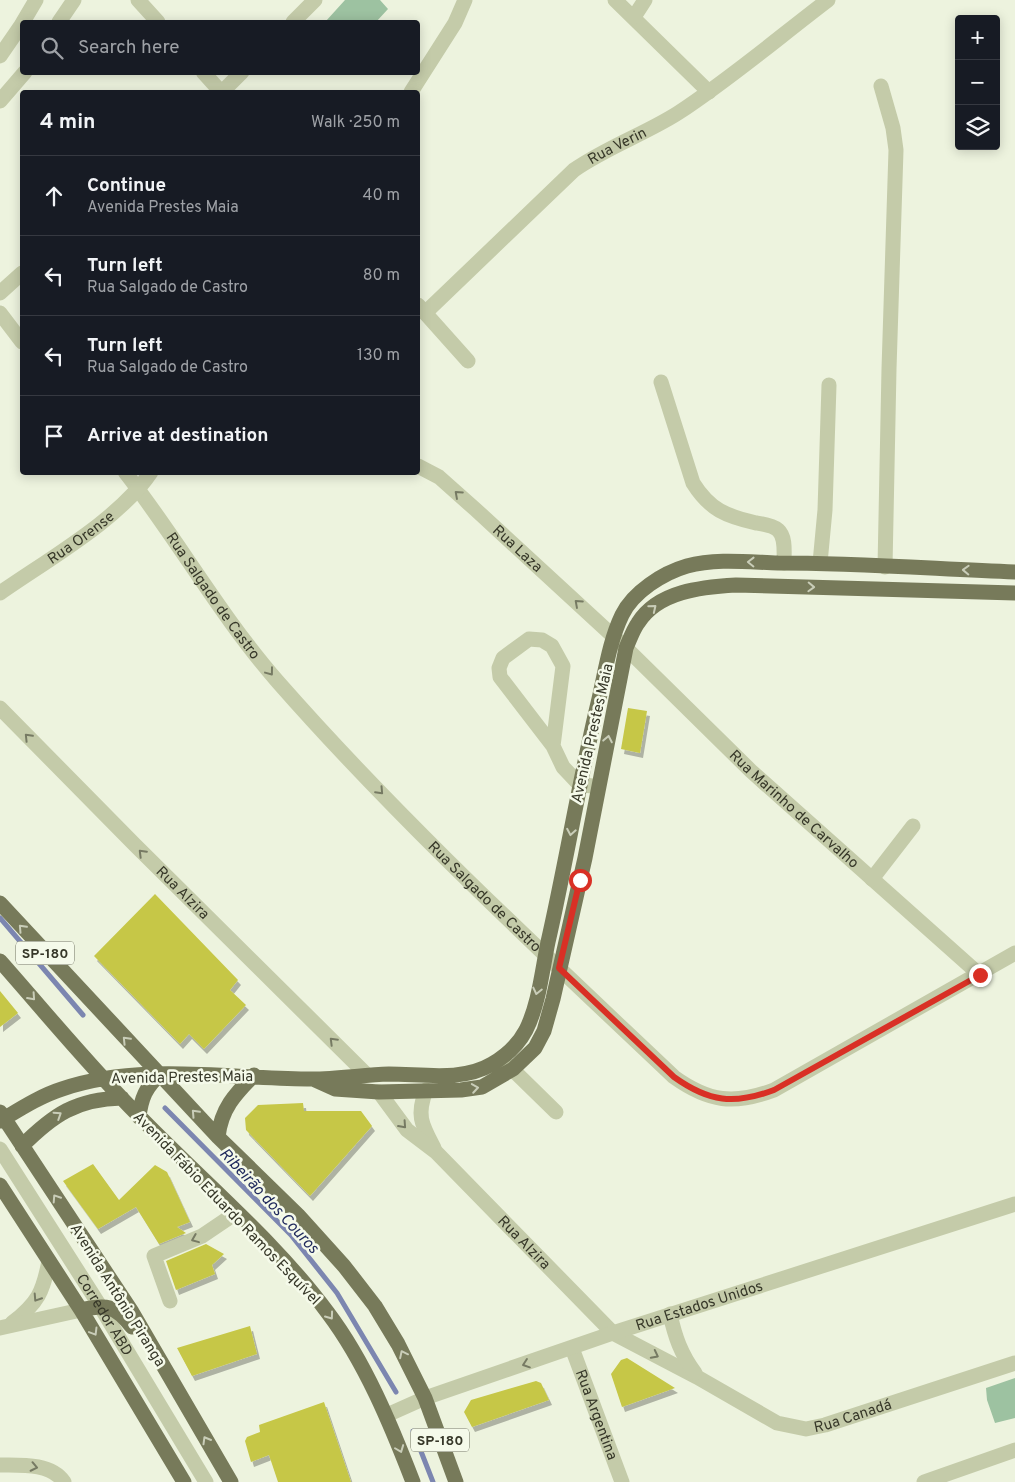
<!DOCTYPE html>
<meta charset="utf-8">
<style>
:root{--surface:#171b24;--page:#242831;--text:#f1f3f6;--muted:#9ea1a6;--line:#363941}
body{margin:0;font-family:Overpass,sans-serif;background:var(--page);color:var(--text)}
.controls{position:absolute;right:15px;top:15px;display:grid;overflow:hidden;border-radius:5px;box-shadow:0 2px 12px #0003}
.controls button{width:45px;height:45px;display:grid;place-items:center;padding:0;border:0;border-bottom:1px solid var(--line);background:var(--surface);color:var(--text);font:25px sans-serif}
.stop{position:absolute;width:15px;height:15px;margin:-11px;border:4px solid #d93025;border-radius:50%;background:#fff}
.stop.end{background:#d93025;border-color:#fff;box-shadow:0 1px 5px #0008}
.list{margin:0;padding:0;list-style:none}
h2{display:flex;justify-content:space-between;align-items:center;height:65px;margin:0;padding:0 20px;font-size:21px}
h2 small{font-size:16px;font-weight:400;color:var(--muted)}
.list li{display:grid;grid-template-columns:32px 1fr auto;gap:15px;align-items:center;box-sizing:border-box;height:80px;padding:0 20px;border-top:1px solid var(--line)}
.list b{display:block;font-size:19px;white-space:nowrap}
.list p{margin:0;font-size:16px;white-space:nowrap;color:var(--muted)}
.list em{font-size:16px;font-style:normal;color:var(--muted)}
.icon{flex:none;width:28px;height:28px;fill:none;stroke:currentColor;stroke-width:2;stroke-linecap:round;stroke-linejoin:round}
.map{position:relative;flex:none;width:1015px;height:1482px;overflow:hidden}
.search{position:absolute;background:var(--surface);box-shadow:0 2px 12px #0003;left:20px;top:20px;width:400px;height:55px;display:flex;align-items:center;gap:12px;box-sizing:border-box;padding:0 18px;border-radius:5px;color:var(--muted);font-size:19px}
.panel{position:absolute;background:var(--surface);box-shadow:0 2px 12px #0003;left:20px;top:90px;width:400px;height:385px;border-radius:5px}
.map>svg:first-child{display:block}
.green{fill:#9dc2a1}
.lines{fill:none;stroke-linecap:round;stroke-linejoin:round}
.stream{stroke:#7c86b0;stroke-width:5}
.building{fill:#c6c747;filter:url(#shadow)}
.minor{stroke:#c4cba9;stroke-width:15}
.major{stroke:#777a5a;stroke-width:15}
.oneway{stroke:#767a63}
.oneway2{stroke:#c9cdb8}
.route{stroke:#d93025;stroke-width:6}
.labels{text-anchor:middle;stroke-width:5;stroke-linejoin:round;paint-order:stroke}
.shield{fill:#f5faea;stroke:#707263;stroke-width:1}
.shield-label{font-size:14px;font-weight:bold;fill:#373829}
.street-label{font-size:15px;fill:#373829;stroke:#f5faea}
.water-label{font-size:16px;font-style:italic;fill:#1e285b;stroke:#f5faea}
</style>
<div class="map">
<svg width="1015" height="1482" viewBox="0 0 1015 1482">
<defs>
<filter id="shadow"><feDropShadow dx="3" dy="5" stdDeviation="0" flood-color="#0004"/></filter>
</defs>
<rect width="100%" height="100%" fill="#edf3de"/>
<path class="green" d="M345,0H380L388,9L376,22H328L326,21Z
M1015,1378V1418L995,1423L987,1400L986,1388Z"/>
<g class="lines">
<path class="stream" d="M0,918L83,1015
M165,1108L291,1235L337,1293L396,1392
M413,1431L433,1482"/>
</g>
<path class="building" d="M628,708L647,711L640,753L621,749Z
M155,894L238,980L230,990L246,1005L204,1049L189,1034L180,1044L94,956Z
M0,991L18,1013L0,1027Z
M303,1103L304,1111H361L372,1126L310,1196L246,1130L245,1118L258,1105Z
M93,1164L119,1200L155,1165L167,1172L190,1222L177,1227L186,1233L159,1244L136,1207L98,1229L63,1181Z
M206,1244L224,1254L212,1265L215,1274L176,1290L166,1261Z
M250,1326L257,1354L192,1376L177,1348Z
M627,1358L675,1388L622,1407L611,1374L621,1360Z
M536,1381L541,1383L549,1400L472,1427L464,1412L471,1400Z
M324,1402L351,1482H278L269,1455L251,1462L245,1441L247,1437L260,1432L259,1425Z"/>
<g class="lines">
<g class="minor">
<path d="M138,0L158,22"/>
<path d="M615,0L709,92"/>
<path d="M634,17L645,0"/>
<path d="M23,22L36,0"/>
<path d="M59,22L74,0"/>
<path d="M293,22L315,0"/>
<path d="M0,56L22,24"/>
<path d="M203,72L221,92"/>
<path d="M881,86L893,128L896,150L889,369L885,567"/>
<path d="M222,92L242,72"/>
<path d="M411,92L455,23L465,0"/>
<path d="M0,101L25,72"/>
<path d="M0,293L22,273"/>
<path d="M418,305L468,361"/>
<path d="M0,313L22,342"/>
<path id="s1" d="M425,313L574,170C607,147 645,134 678,113C730,79 778,38 828,0"/>
<path d="M661,382L693,483C710,510 726,516 756,523C763,524 772,525 778,530C786,537 784,552 784,563"/>
<path id="s2" d="M418,466L439,477L475,509L626,648L751,771L980,975"/>
<path id="s3" d="M125,472C178,540 221,617 278,682C401,822 539,949 674,1077C709,1102 734,1105 774,1090L1015,953"/>
<path d="M820,563L825,510L829,385"/>
<path id="s4" d="M0,593C47,560 120,519 151,472"/>
<path id="s5" d="M0,708L135,845L367,1075"/>
<path d="M553,746L563,666L552,646L542,640L529,639L503,658L499,668L500,677L553,746L563,767L579,784L598,787"/>
<path d="M872,879L913,826"/>
<path d="M504,1061L556,1112"/>
<path d="M426,1090C416,1116 422,1125 434,1148"/>
<path id="s6" d="M379,1092L407,1130L436,1152L613,1333L697,1377L777,1423L806,1429L825,1425L1015,1363"/>
<path id="s7" d="M0,1149L100,1306L206,1482"/>
<path d="M170,1301L154,1256L202,1236L236,1213"/>
<path d="M670,1314C675,1337 681,1354 695,1373"/>
<path d="M12,1323C38,1303 43,1292 49,1261"/>
<path d="M0,1328L81,1310"/>
<path id="s8" d="M572,1348L622,1482"/>
<path id="s9" d="M387,1415L425,1398L613,1333L1015,1204"/>
<path d="M0,1465C21,1465 51,1463 64,1482"/>
<path d="M924,1482L1015,1450"/>
</g>
<path class="major" d="M0,903L218,1137L298,1215L344,1266L375,1306L398,1344L425,1398L456,1482
M0,961C46,1013 90,1067 139,1116C201,1180 275,1241 328,1313C365,1362 391,1425 413,1482
M315,1080L335,1089L379,1092L461,1090L482,1087L513,1069L535,1048L544,1031L553,999L585,858L626,648C630,639 633,630 638,623C658,591 702,587 736,585L1015,593
M0,1112L132,1312L231,1482
M139,1117C141,1099 146,1086 160,1075
M0,1121C20,1109 40,1096 62,1089C142,1062 230,1079 312,1079C337,1079 363,1075 389,1074C422,1074 462,1082 492,1064C506,1056 518,1045 526,1030C539,1004 542,971 548,942C566,863 579,782 598,703C605,674 609,642 622,615C633,592 663,573 687,566C716,558 748,562 778,563C857,563 936,569 1015,572
M218,1137C221,1109 235,1094 254,1075
M22,1146C53,1115 76,1099 122,1098
M0,1185L81,1310L184,1482
M81,1310C106,1304 115,1305 132,1327"/>
</g>
<defs><path id="oneway-chevron" d="M-2-3.5L2.5 0L-2 3.5" fill="none" stroke-width="1.6" stroke-linecap="round" stroke-linejoin="round" transform="scale(1.25)"/></defs>
<g class="oneway">
<use href="#oneway-chevron" transform="translate(458 494) rotate(-138)"/>
<use href="#oneway-chevron" transform="translate(578 603) rotate(-138)"/>
<use href="#oneway-chevron" transform="translate(270 672) rotate(53)"/>
<use href="#oneway-chevron" transform="translate(28 737) rotate(-134)"/>
<use href="#oneway-chevron" transform="translate(380 791) rotate(47)"/>
<use href="#oneway-chevron" transform="translate(142 853) rotate(-135)"/>
<use href="#oneway-chevron" transform="translate(333 1041) rotate(-135)"/>
<use href="#oneway-chevron" transform="translate(403 1125) rotate(48)"/>
<use href="#oneway-chevron" transform="translate(195 1239) rotate(158)"/>
<use href="#oneway-chevron" transform="translate(37 1298) rotate(123)"/>
<use href="#oneway-chevron" transform="translate(655 1355) rotate(27)"/>
<use href="#oneway-chevron" transform="translate(526 1364) rotate(161)"/>
<use href="#oneway-chevron" transform="translate(34 1467) rotate(12)"/>
</g>
<g class="oneway2">
<use href="#oneway-chevron" transform="translate(751 562) rotate(-179)"/>
<use href="#oneway-chevron" transform="translate(966 570) rotate(-178)"/>
<use href="#oneway-chevron" transform="translate(811 587) rotate(2)"/>
<use href="#oneway-chevron" transform="translate(653 608) rotate(-39)"/>
<use href="#oneway-chevron" transform="translate(608 739) rotate(-79)"/>
<use href="#oneway-chevron" transform="translate(571 832) rotate(100)"/>
<use href="#oneway-chevron" transform="translate(22 928) rotate(-133)"/>
<use href="#oneway-chevron" transform="translate(537 991) rotate(103)"/>
<use href="#oneway-chevron" transform="translate(32 997) rotate(48)"/>
<use href="#oneway-chevron" transform="translate(126 1040) rotate(-134)"/>
<use href="#oneway-chevron" transform="translate(475 1088) rotate(-9)"/>
<use href="#oneway-chevron" transform="translate(195 1113) rotate(-133)"/>
<use href="#oneway-chevron" transform="translate(58 1115) rotate(-33)"/>
<use href="#oneway-chevron" transform="translate(56 1198) rotate(-123)"/>
<use href="#oneway-chevron" transform="translate(330 1316) rotate(54)"/>
<use href="#oneway-chevron" transform="translate(94 1332) rotate(59)"/>
<use href="#oneway-chevron" transform="translate(403 1354) rotate(-116)"/>
<use href="#oneway-chevron" transform="translate(206 1440) rotate(-120)"/>
<use href="#oneway-chevron" transform="translate(400 1449) rotate(69)"/>
</g>
<g class="lines">
<path class="route" d="M580,880L559,968L674,1077C709,1102 734,1105 774,1090L980,975"/>
</g>
<g class="labels">
<g class="shield">
<rect x="16" y="941.5" width="58" height="23" rx="4"/>
<rect x="411" y="1428.5" width="58" height="23" rx="4"/>
</g>
<g class="shield-label">
<text x="45" y="958">SP-180</text>
<text x="440" y="1445">SP-180</text>
</g>
<g class="street-label">
<text dy="5" stroke="none"><textPath href="#s1" startOffset="256">Rua Verin</textPath></text>
<text dy="5" stroke="none"><textPath href="#s4" startOffset="98">Rua Orense</textPath></text>
<text dy="5" stroke="none"><textPath href="#s2" startOffset="130">Rua Laza</textPath></text>
<text dy="5" stroke="none"><textPath href="#s3" startOffset="152">Rua Salgado de Castro</textPath></text>
<text transform="translate(592 733) rotate(-77)" y="5">Avenida Prestes Maia</text>
<text dy="5" stroke="none"><textPath href="#s2" startOffset="510">Rua Marinho de Carvalho</textPath></text>
<text dy="5" stroke="none"><textPath href="#s5" startOffset="260">Rua Alzira</textPath></text>
<text dy="5" stroke="none"><textPath href="#s3" startOffset="558">Rua Salgado de Castro</textPath></text>
<text transform="translate(182 1077) rotate(-1)" y="5">Avenida Prestes Maia</text>
<text transform="translate(227 1208) rotate(46)" y="5">Avenida Fábio Eduardo Ramos Esquível</text>
<text dy="5" stroke="none"><textPath href="#s6" startOffset="210">Rua Alzira</textPath></text>
<text transform="translate(118 1295) rotate(58)" y="5">Avenida Antônio Piranga</text>
<text dy="5" stroke="none"><textPath href="#s9" startOffset="331">Rua Estados Unidos</textPath></text>
<text dy="5" stroke="none"><textPath href="#s7" startOffset="196">Corredor ABD</textPath></text>
<text dy="5" stroke="none"><textPath href="#s8" startOffset="71">Rua Argentina</textPath></text>
<text dy="5" stroke="none"><textPath href="#s6" startOffset="602">Rua Canadá</textPath></text>
</g>
<g class="water-label">
<text transform="translate(270 1200) rotate(47)" y="6">Ribeirão dos Couros</text>
</g>
</g>
</svg>
<div class="controls">
<button>+</button>
<button>−</button>
<button><svg class="icon" aria-label="layers" viewBox="0 0 24 24"><path d="M12 4l9 5-9 5-9-5zM3 14l9 5 9-5"/></svg></button>
</div>
<div class="stop" style="left:580px;top:880px"></div>
<div class="stop end" style="left:980px;top:975px"></div>
<div class="search"><svg class="icon" aria-label="search" viewBox="0 0 24 24"><circle cx="10" cy="10" r="6"/><path d="M15 15l6 6"/></svg>Search here</div>
<section class="panel">
<h2>4 min<small>Walk · 250 m</small></h2>
<ul class="list">
<li><svg class="icon" aria-label="ahead" viewBox="0 0 24 24"><path d="M12 20V5M6 11l6-6 6 6"/></svg><div><b>Continue</b><p>Avenida Prestes Maia</p></div><em>40 m</em></li>
<li><svg class="icon" aria-label="left" viewBox="0 0 24 24"><path d="M17 20v-9H6M10 6l-5 5 5 5"/></svg><div><b>Turn left</b><p>Rua Salgado de Castro</p></div><em>80 m</em></li>
<li><svg class="icon" aria-label="left" viewBox="0 0 24 24"><path d="M17 20v-9H6M10 6l-5 5 5 5"/></svg><div><b>Turn left</b><p>Rua Salgado de Castro</p></div><em>130 m</em></li>
<li><svg class="icon" aria-label="arrive" viewBox="0 0 24 24"><path d="M6 21V4h12l-3 4 3 4H6"/></svg><div><b>Arrive at destination</b></div></li>
</ul>
</section>
</div>
